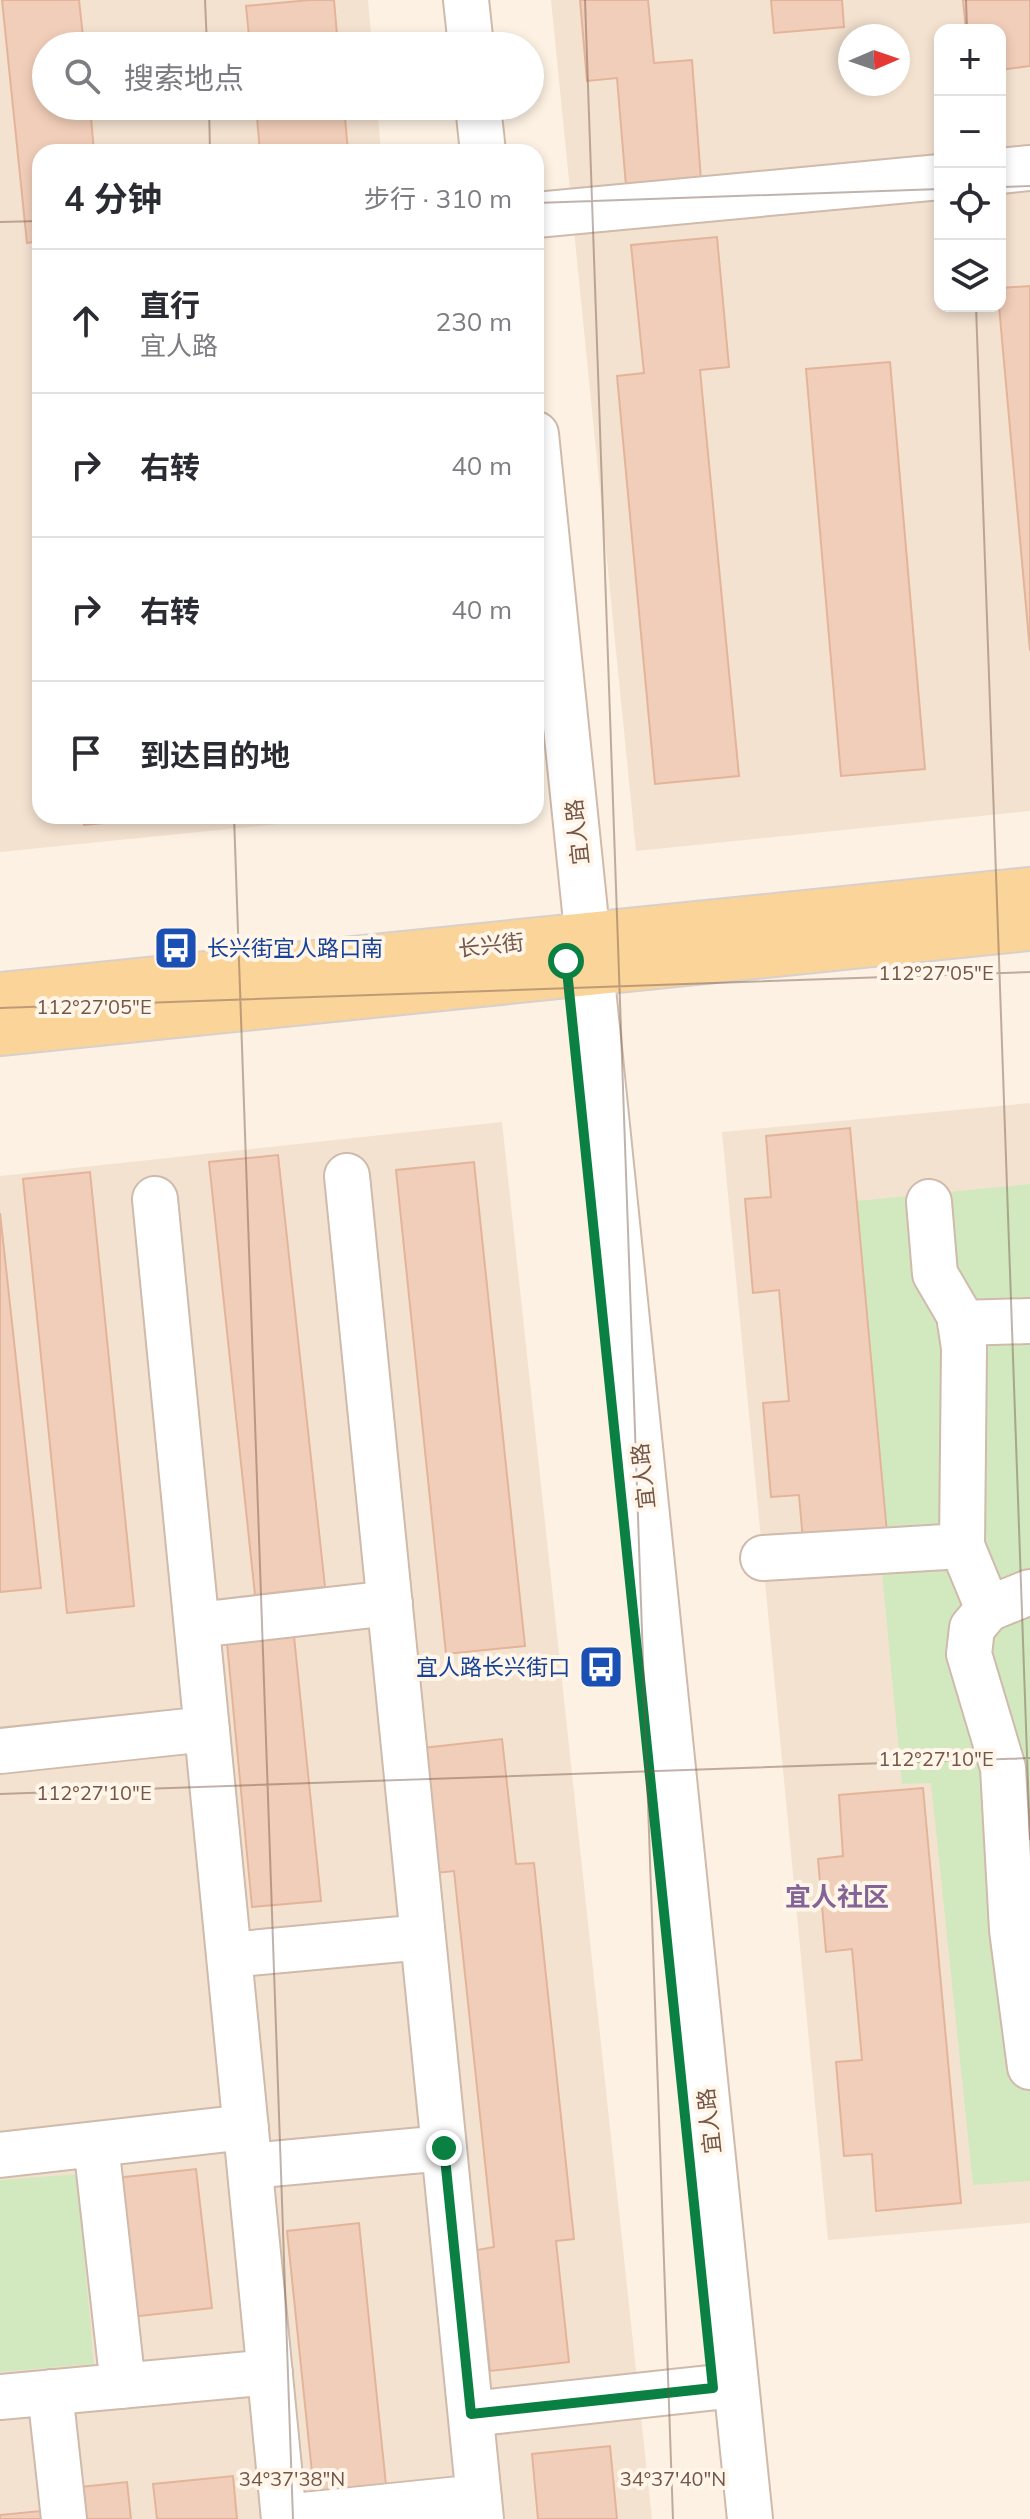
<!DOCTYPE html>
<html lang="zh">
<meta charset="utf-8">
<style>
:root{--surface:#fff;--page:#f7f7f7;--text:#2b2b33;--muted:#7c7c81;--line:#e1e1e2}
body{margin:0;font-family:Mulish,"Noto Sans SC",sans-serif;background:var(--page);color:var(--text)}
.controls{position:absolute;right:24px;top:24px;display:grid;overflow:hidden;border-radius:16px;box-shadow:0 4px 12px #0003}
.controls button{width:72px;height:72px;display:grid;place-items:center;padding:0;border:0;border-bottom:2px solid var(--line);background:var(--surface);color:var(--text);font:40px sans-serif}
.compass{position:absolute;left:838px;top:24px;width:72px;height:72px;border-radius:50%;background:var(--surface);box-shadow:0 4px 12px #0003;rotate:88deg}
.stop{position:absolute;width:24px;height:24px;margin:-18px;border:6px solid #0b8043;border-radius:50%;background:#fff}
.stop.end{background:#0b8043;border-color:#fff;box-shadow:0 2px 8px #0008}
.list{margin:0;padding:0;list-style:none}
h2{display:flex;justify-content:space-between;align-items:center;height:104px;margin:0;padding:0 32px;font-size:34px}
h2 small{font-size:26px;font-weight:400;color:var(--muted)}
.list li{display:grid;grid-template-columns:52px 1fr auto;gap:24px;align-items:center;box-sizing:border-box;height:144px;padding:0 32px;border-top:2px solid var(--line)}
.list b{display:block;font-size:30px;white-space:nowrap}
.list p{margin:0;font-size:26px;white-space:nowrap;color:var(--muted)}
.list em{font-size:26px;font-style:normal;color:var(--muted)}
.icon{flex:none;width:44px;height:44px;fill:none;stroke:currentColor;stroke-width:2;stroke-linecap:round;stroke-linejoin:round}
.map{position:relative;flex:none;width:1030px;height:2519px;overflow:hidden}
.search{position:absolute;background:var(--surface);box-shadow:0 4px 12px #0003;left:32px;top:32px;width:512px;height:88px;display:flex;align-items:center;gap:20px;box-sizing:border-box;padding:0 28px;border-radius:44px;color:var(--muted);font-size:30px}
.panel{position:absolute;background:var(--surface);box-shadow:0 4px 12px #0003;left:32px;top:144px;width:512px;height:680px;border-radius:24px}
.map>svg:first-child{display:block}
.residential{fill:#f4e2d0;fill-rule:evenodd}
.green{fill:#d2e9c0}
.building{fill:#f1ceb9;stroke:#e4b49a;stroke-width:2}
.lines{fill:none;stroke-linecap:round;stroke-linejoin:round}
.minor-casing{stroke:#cfbaac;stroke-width:48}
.major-casing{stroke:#d8d0cc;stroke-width:48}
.minor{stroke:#fff;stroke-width:44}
.major{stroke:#fbd49a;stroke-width:44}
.route{stroke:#0b8043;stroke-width:10}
.ticks{fill:none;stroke:#735648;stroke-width:2;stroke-opacity:0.45}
.labels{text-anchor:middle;stroke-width:8;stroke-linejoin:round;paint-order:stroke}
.street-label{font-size:22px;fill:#735648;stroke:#fff5e8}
.transit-label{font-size:22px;fill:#164399;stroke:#fff5e8;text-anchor:start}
.quarter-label{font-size:26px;font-weight:bold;fill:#846497;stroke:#fff5e8}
.ticks-label{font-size:20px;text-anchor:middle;fill:#735648;stroke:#fff5e8;stroke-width:8;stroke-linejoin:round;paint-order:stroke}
</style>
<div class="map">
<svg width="1030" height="2519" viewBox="0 0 1030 2519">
<rect width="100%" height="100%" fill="#fcf1e2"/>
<path class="residential" d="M0,0H368L372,46H46V106H377L381,152H40V816H357L0,852Z
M551,0H1030V811L636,851ZM940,30H1000V306H940ZM850,36H898V84H850Z
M1030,1103V2223L828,2240L722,1132Z
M502,1122L652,2519H0V1176Z"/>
<path class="green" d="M1030,1184V2181L973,2185L931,1783L902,1784L880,1551L856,1201Z
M77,2174L94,2364L0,2372V2180Z"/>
<path class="building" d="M2,0H79L84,46H46V106H90L94,152H40V241L27,243Z
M310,0H334L338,46H250L246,6Z
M580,0H648L654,63L692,60L701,180L626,186L617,78L587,81Z
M771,0H842L844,27L774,33Z
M963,0H1030V66L1000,70V30H966Z
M256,106H344L348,152H260Z
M717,237L729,367L700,370L739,776L655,784L617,376L644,373L631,245Z
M1030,286V651L999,306L1000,288Z
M890,362L925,769L841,776L806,369Z
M83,816H156V818L84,825Z
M850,1128L888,1544L804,1552L799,1495L771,1497L763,1403L789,1401L779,1290L753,1293L745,1199L771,1197L766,1136Z
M278,1155L325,1587L255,1595L209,1162Z
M474,1162L525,1646L446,1654L396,1170Z
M90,1172L134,1606L67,1613L23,1179Z
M0,1213L41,1588L0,1592Z
M294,1636L321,1901L252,1907L227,1643Z
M502,1739L516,1864L534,1863L574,2239L556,2241L569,2362L490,2371L477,2250L494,2247L454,1871L436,1873L423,1748Z
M923,1788L961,2203L876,2211L872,2154L844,2156L836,2062L862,2060L852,1949L826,1952L818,1859L843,1856L839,1795Z
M196,2169L212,2308L131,2317L116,2178Z
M359,2223L386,2485L314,2492L287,2231Z
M610,2446L617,2519H538L532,2454Z
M233,2476L237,2519H157L153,2484Z
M127,2482L131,2519H84L81,2487Z
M41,2511L42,2519H0V2515Z"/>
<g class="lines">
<g class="minor-casing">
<path id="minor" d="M466,0L471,46
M478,106L483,152
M1000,171L1030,168
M536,215L940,177
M536,434L750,2519
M347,1176L481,2519
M155,1199L284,2519
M929,1202L935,1274L959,1315L964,1348L962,1546
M960,1323L1030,1321
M763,1558L962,1546L988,1609L1030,1592
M988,1609L972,1628L969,1654L1003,1768L1012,1930L1030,1934
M197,1625L390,1603
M0,1751L207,1729
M1012,1930L1030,2067
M229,1955L423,1937
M96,2144L123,2386
M0,2155L246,2127
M250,2166L444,2148
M50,2392L64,2519
M0,2397L270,2372
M471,2414L736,2385
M284,2517L479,2497"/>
</g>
<g class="major-casing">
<path id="major" d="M0,995L1030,890
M0,1033L1030,928"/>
</g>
<use href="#minor" class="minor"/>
<use href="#major" class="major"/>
</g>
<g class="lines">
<path class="route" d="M444,2148L471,2414L713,2388L566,961"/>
</g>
<path class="ticks" d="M205,0L207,46M585,0L673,2519M966,0L967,30M209,106L210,152M1000,187L1030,186M536,203L940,189M0,222L40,221M976,306L1030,1840M234,816L293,2519M0,1008L1030,972M0,1794L1030,1758"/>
<defs>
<g id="bus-square" transform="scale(2.3)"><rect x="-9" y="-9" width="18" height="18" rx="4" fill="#1a4fb4" stroke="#fff5e8"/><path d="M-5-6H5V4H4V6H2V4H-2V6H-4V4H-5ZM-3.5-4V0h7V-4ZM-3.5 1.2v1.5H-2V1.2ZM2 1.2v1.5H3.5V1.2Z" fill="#fff"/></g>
</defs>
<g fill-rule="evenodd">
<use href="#bus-square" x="176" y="948"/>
<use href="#bus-square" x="601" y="1667"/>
</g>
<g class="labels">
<g class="street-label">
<text transform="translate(577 832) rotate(-96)" y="8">宜人路</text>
<text transform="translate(491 945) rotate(-6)" y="8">长兴街</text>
<text transform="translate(643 1476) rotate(-96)" y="8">宜人路</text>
<text transform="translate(709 2121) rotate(-96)" y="8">宜人路</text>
</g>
<g class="transit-label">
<text x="207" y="956">长兴街宜人路口南</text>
<text x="570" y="1675" text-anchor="end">宜人路长兴街口</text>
</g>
<g class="quarter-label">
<text x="837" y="1906">宜人社区</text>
</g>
</g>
<g class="ticks-label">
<text x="936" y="980">112°27'05"E</text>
<text x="94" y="1014">112°27'05"E</text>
<text x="936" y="1766">112°27'10"E</text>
<text x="94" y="1800">112°27'10"E</text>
<text x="292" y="2486">34°37'38"N</text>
<text x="673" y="2486">34°37'40"N</text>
</g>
</svg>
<div class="controls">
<button>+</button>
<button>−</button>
<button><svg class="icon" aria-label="locate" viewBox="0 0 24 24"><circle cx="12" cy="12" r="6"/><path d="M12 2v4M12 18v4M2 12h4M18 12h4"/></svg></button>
<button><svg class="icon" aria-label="layers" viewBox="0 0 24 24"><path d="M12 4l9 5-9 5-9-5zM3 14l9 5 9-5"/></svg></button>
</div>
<svg class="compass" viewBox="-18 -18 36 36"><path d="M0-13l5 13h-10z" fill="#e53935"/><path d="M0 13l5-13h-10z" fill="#7c7c81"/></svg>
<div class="stop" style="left:566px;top:961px"></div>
<div class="stop end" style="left:444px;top:2148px"></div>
<div class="search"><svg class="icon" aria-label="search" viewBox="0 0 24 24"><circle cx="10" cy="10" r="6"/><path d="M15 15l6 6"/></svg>搜索地点</div>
<section class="panel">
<h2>4 分钟<small>步行 · 310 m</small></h2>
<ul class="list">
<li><svg class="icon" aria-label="ahead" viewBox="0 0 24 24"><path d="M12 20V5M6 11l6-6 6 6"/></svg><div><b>直行</b><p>宜人路</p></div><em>230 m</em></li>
<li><svg class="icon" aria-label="right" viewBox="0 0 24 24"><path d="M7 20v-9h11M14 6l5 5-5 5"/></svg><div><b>右转</b></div><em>40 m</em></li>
<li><svg class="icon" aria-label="right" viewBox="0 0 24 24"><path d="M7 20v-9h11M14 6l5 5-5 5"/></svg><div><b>右转</b></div><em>40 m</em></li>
<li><svg class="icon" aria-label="arrive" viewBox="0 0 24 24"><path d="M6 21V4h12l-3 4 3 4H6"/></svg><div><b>到达目的地</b></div></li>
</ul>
</section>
</div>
